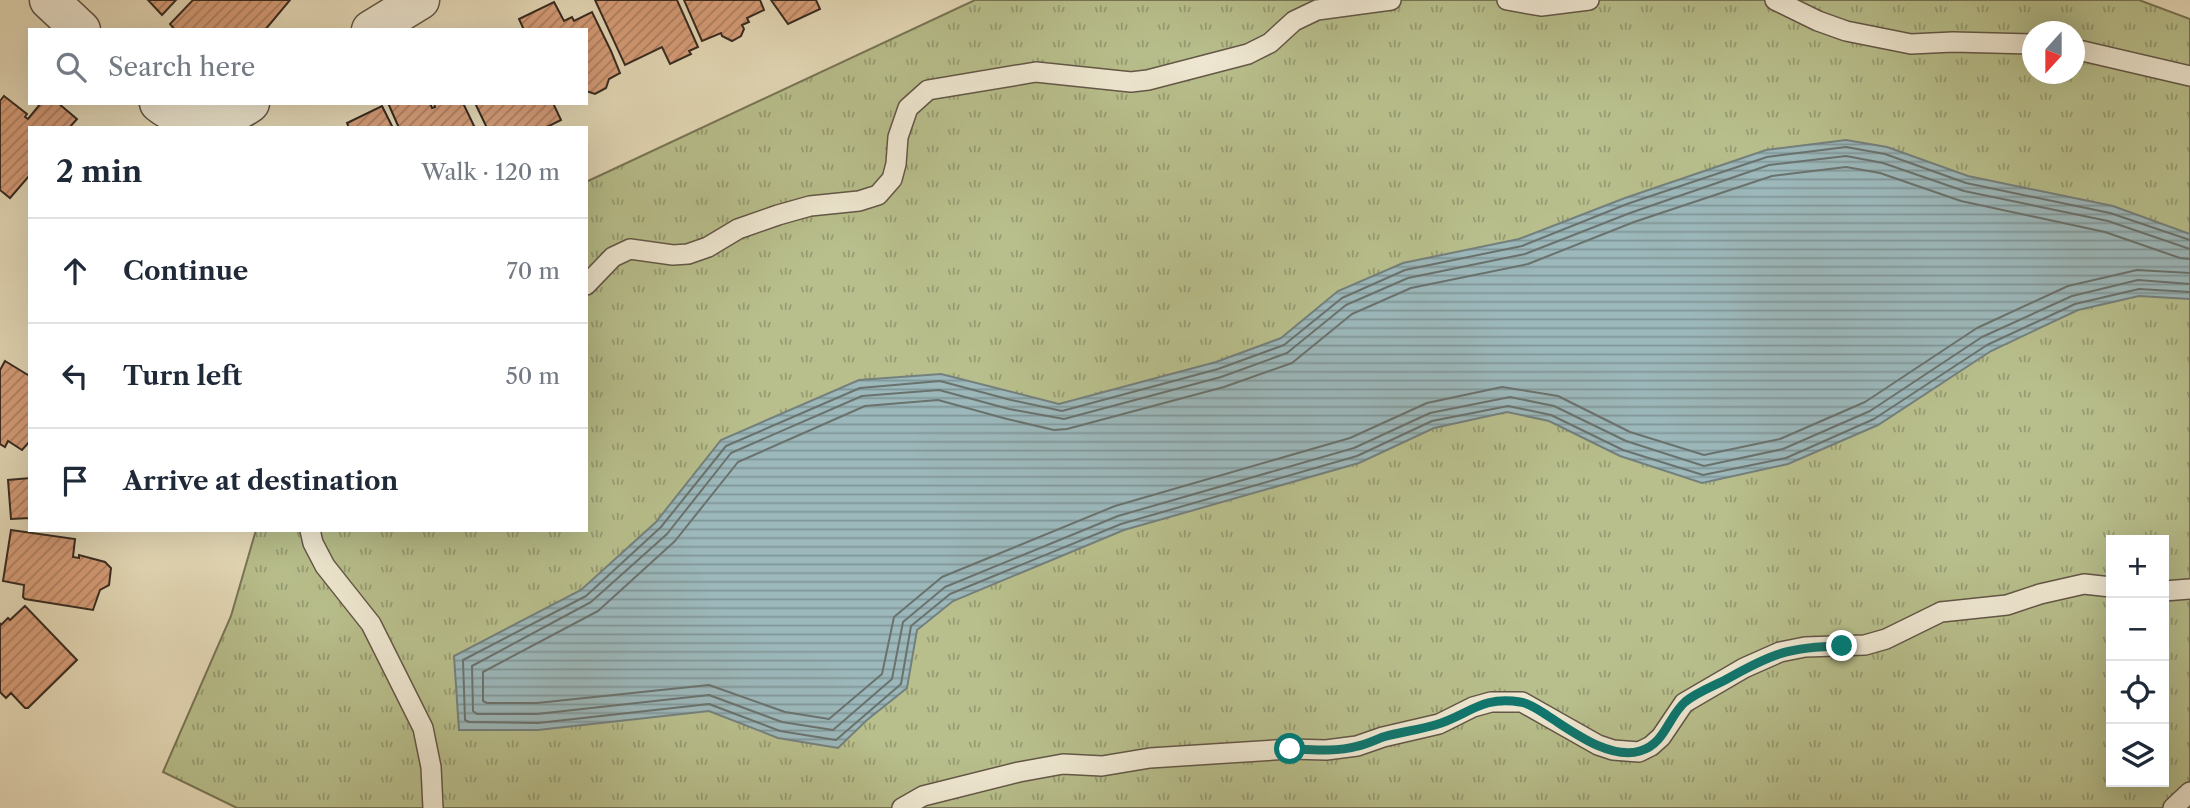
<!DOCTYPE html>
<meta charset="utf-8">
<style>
:root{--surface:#fff;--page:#f6f6f7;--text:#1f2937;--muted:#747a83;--line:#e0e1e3}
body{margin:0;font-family:"Libre Caslon Text",serif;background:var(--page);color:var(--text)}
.controls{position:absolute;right:21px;bottom:21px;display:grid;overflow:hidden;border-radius:0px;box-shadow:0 7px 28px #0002}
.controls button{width:63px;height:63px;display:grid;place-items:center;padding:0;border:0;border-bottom:2px solid var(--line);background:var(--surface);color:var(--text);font:35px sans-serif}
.compass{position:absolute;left:2022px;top:21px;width:63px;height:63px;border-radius:50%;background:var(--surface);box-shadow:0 7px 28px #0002;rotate:201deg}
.stop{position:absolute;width:21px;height:21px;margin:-16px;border:5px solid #0f766e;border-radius:50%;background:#fff}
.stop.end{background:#0f766e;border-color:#fff;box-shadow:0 2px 7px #0008}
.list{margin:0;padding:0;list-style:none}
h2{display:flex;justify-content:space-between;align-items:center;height:91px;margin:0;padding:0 28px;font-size:30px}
h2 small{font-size:23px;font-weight:400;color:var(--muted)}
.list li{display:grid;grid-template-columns:46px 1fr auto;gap:21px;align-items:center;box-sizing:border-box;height:105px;padding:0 28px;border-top:2px solid var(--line)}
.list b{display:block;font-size:26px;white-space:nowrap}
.list em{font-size:23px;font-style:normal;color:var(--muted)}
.icon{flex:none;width:38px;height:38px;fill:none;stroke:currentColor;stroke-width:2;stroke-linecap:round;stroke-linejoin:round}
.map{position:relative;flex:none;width:2190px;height:808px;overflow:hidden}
.search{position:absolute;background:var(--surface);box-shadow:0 7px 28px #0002;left:28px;top:28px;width:560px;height:77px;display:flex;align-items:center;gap:18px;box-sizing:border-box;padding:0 24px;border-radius:0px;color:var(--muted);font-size:26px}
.panel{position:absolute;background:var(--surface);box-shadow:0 7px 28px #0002;left:28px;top:126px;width:560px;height:406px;border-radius:0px}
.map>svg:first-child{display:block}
.grass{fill:url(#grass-tufts);stroke:#787556;stroke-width:2;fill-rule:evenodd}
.water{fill:url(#water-rules);stroke:#74807d;stroke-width:2}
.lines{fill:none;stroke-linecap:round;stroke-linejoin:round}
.shore{stroke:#6a726e;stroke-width:2}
.building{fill:url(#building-hatch);stroke:#372b21;stroke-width:2}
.lane-casing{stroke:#635747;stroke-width:22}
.street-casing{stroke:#635747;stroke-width:41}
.lane{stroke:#efe8d2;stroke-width:19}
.street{stroke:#efe8d2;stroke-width:38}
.route{stroke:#0f766e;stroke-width:9}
</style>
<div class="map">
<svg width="2190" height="808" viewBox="0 0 2190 808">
<defs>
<pattern id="grass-tufts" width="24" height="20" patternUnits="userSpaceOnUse" patternTransform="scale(1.75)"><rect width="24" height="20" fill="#b8bf8c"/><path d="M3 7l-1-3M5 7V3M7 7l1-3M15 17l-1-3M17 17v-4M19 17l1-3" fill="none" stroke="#969b72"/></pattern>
<pattern id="water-rules" width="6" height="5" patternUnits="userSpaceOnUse" patternTransform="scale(1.75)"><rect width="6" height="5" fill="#9cb8bb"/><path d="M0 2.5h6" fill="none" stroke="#809698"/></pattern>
<pattern id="building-hatch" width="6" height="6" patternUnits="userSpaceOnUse" patternTransform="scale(1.75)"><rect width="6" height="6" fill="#d89e79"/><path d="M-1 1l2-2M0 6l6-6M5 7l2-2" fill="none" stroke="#b08163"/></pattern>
</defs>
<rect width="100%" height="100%" fill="#e6dbb9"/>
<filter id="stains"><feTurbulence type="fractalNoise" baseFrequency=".00286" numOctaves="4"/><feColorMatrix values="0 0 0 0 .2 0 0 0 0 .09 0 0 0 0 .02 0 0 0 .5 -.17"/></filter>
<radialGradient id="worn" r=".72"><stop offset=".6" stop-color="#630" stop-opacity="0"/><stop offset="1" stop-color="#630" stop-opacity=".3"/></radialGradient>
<path class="grass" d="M975,0H2139L2190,19V808H237L163,772L231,616L256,530H586V182ZM2032,32H2074V74H2032ZM2111,540H2164V782H2111Z"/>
<path class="water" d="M1846,140L1887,147L1968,176L2113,206L2190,234V299L2139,296L2078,310L1991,351L1878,425L1788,464L1702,483L1620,456L1549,421L1507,412L1434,428L1359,463L1124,530L953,601L917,630L907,688L867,720L838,748L778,738L709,711L538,730H459L454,656L581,590L656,522L721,440L859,380L941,374L1059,404L1216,362L1281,338L1338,291L1403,263L1519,239L1625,198L1766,150Z"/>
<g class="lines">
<path class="shore" d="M2190,240L2110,213L1966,183L1885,154L1846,147L1767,157L1627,204L1522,246L1405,270L1342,298L1284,345L1218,369L1062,411L1011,400L940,381L860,388L726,446L661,527L586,596L463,660L465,720L469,722L538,723L709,704L780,731L836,740L901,684L911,626L950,594L1121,524L1357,456L1432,421L1508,406L1551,415L1623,450L1703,475L1786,458L1874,419L1987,345L2075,304L2139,289L2190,292
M2190,249L2108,221L1964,191L1883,163L1846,156L1769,165L1630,213L1525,254L1408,278L1346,305L1287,353L1221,377L1064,419L1009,409L939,390L862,396L731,453L667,534L591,602L472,666L473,711L477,714H537L709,695L782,722L833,730L892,679L903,622L945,587L1118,516L1354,448L1430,413L1510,397L1554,406L1626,441L1704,466L1783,449L1870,411L1982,337L2072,296L2138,280L2190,284
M2190,259L2180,258L2105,232L1961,201L1880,173L1846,167L1772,176L1634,222L1528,264L1411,288L1352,314L1292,363L1224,387L1067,429L1054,430L1007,419L938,400L865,406L738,462L675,541L598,611L483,672V701L487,703H537L709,685L785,712L829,719L882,674L894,617L942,577L1115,506L1350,438L1427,403L1502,387L1558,396L1630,432L1704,455L1780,439L1865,402L1977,328L2068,286L2137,270L2190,273"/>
</g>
<path class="building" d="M148,0H176L162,15Z
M193,0H290L265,30H175L170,24Z
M595,0H677L698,47L689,51L691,54L670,64L662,47L625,65Z
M684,0H760L764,10L747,18L749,22L742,25L744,29L741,36L732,41L722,36L721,33L702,41Z
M771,0H816L820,9L788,24Z
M554,2L564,21L572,17L574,21L592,12L611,51L620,73L609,79L606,88L595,94L586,91V30H524L519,19Z
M4,96L27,114L25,117L28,119L41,103H58L77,119L69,128H30V175L10,198L0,190V101Z
M388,103H430L432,108L435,107L434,103H463L475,128H399Z
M475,103H553L561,120L545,128H487Z
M382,106L393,128H349L347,123Z
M5,361L28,375L30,372V441L22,450L8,441L5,447L0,444V370Z
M30,478V518L11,519L8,480Z
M11,530L75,539L73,557L79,558V555L105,562L111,568L109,585L100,590L93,610L25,599L23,597L24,585L3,581Z
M25,606L77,660L28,708H25L11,693L6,698L0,692V623L1,625L8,618L10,620Z"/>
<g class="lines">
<g class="lane-casing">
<path id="lane" d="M1507,0L1541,6L1589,0
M1775,0L1818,21L1846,31L1911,44L1953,42L2032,44
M2074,49L2190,76
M586,285L613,257L630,249L673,255L688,254L708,247L738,229L778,215L810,206L859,201L878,195L892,179L896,164L898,137L908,108L928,90L1036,72L1131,82L1148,80L1248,54L1270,43L1294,21L1317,10L1391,0
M310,530L313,543L325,566L371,624L423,728L431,767L433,808
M2164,591L2190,589
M902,808L923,796L1019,772L1063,764L1102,766L1150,758L1290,749L1326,750L1357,746L1383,737L1439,724L1473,707L1491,702H1522L1598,745L1613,750L1639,752L1651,746L1661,737L1684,703L1744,668L1780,652L1805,647L1865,645L1886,639L1941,612L2007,605L2040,594L2084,584L2111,587
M2173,808L2190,792"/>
</g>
<g class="street-casing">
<path id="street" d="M49,0L81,30
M371,30L420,0
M159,103C187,125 222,123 250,103"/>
</g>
<use href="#lane" class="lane"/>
<use href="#street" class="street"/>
</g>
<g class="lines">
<path class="route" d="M1290,749C1313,750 1336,752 1358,746C1367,744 1375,740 1383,737C1400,732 1418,730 1435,725C1467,716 1482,695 1520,702C1530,703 1540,711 1548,716C1572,731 1609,760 1640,751C1665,744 1668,717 1685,702C1697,692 1714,686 1727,679C1773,653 1789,647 1842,646"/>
</g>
<rect width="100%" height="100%" filter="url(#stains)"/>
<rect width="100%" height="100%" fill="url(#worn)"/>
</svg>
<div class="controls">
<button>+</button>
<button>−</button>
<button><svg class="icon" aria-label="locate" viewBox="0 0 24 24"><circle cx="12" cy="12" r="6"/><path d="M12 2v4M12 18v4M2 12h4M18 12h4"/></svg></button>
<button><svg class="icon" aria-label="layers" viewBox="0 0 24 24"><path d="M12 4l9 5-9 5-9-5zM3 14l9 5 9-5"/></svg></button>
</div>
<svg class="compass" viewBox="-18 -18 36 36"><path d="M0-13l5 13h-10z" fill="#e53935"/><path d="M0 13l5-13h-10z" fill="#747a83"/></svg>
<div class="stop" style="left:1290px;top:749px"></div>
<div class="stop end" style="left:1842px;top:646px"></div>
<div class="search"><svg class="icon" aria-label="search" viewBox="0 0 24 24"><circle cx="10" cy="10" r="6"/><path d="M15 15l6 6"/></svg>Search here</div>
<section class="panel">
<h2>2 min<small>Walk · 120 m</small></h2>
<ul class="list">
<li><svg class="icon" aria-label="ahead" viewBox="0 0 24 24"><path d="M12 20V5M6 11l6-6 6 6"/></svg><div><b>Continue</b></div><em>70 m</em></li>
<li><svg class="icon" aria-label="left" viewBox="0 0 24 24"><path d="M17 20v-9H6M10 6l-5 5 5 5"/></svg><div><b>Turn left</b></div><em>50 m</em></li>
<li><svg class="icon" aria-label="arrive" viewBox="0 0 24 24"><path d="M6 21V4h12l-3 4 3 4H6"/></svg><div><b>Arrive at destination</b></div></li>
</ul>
</section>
</div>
